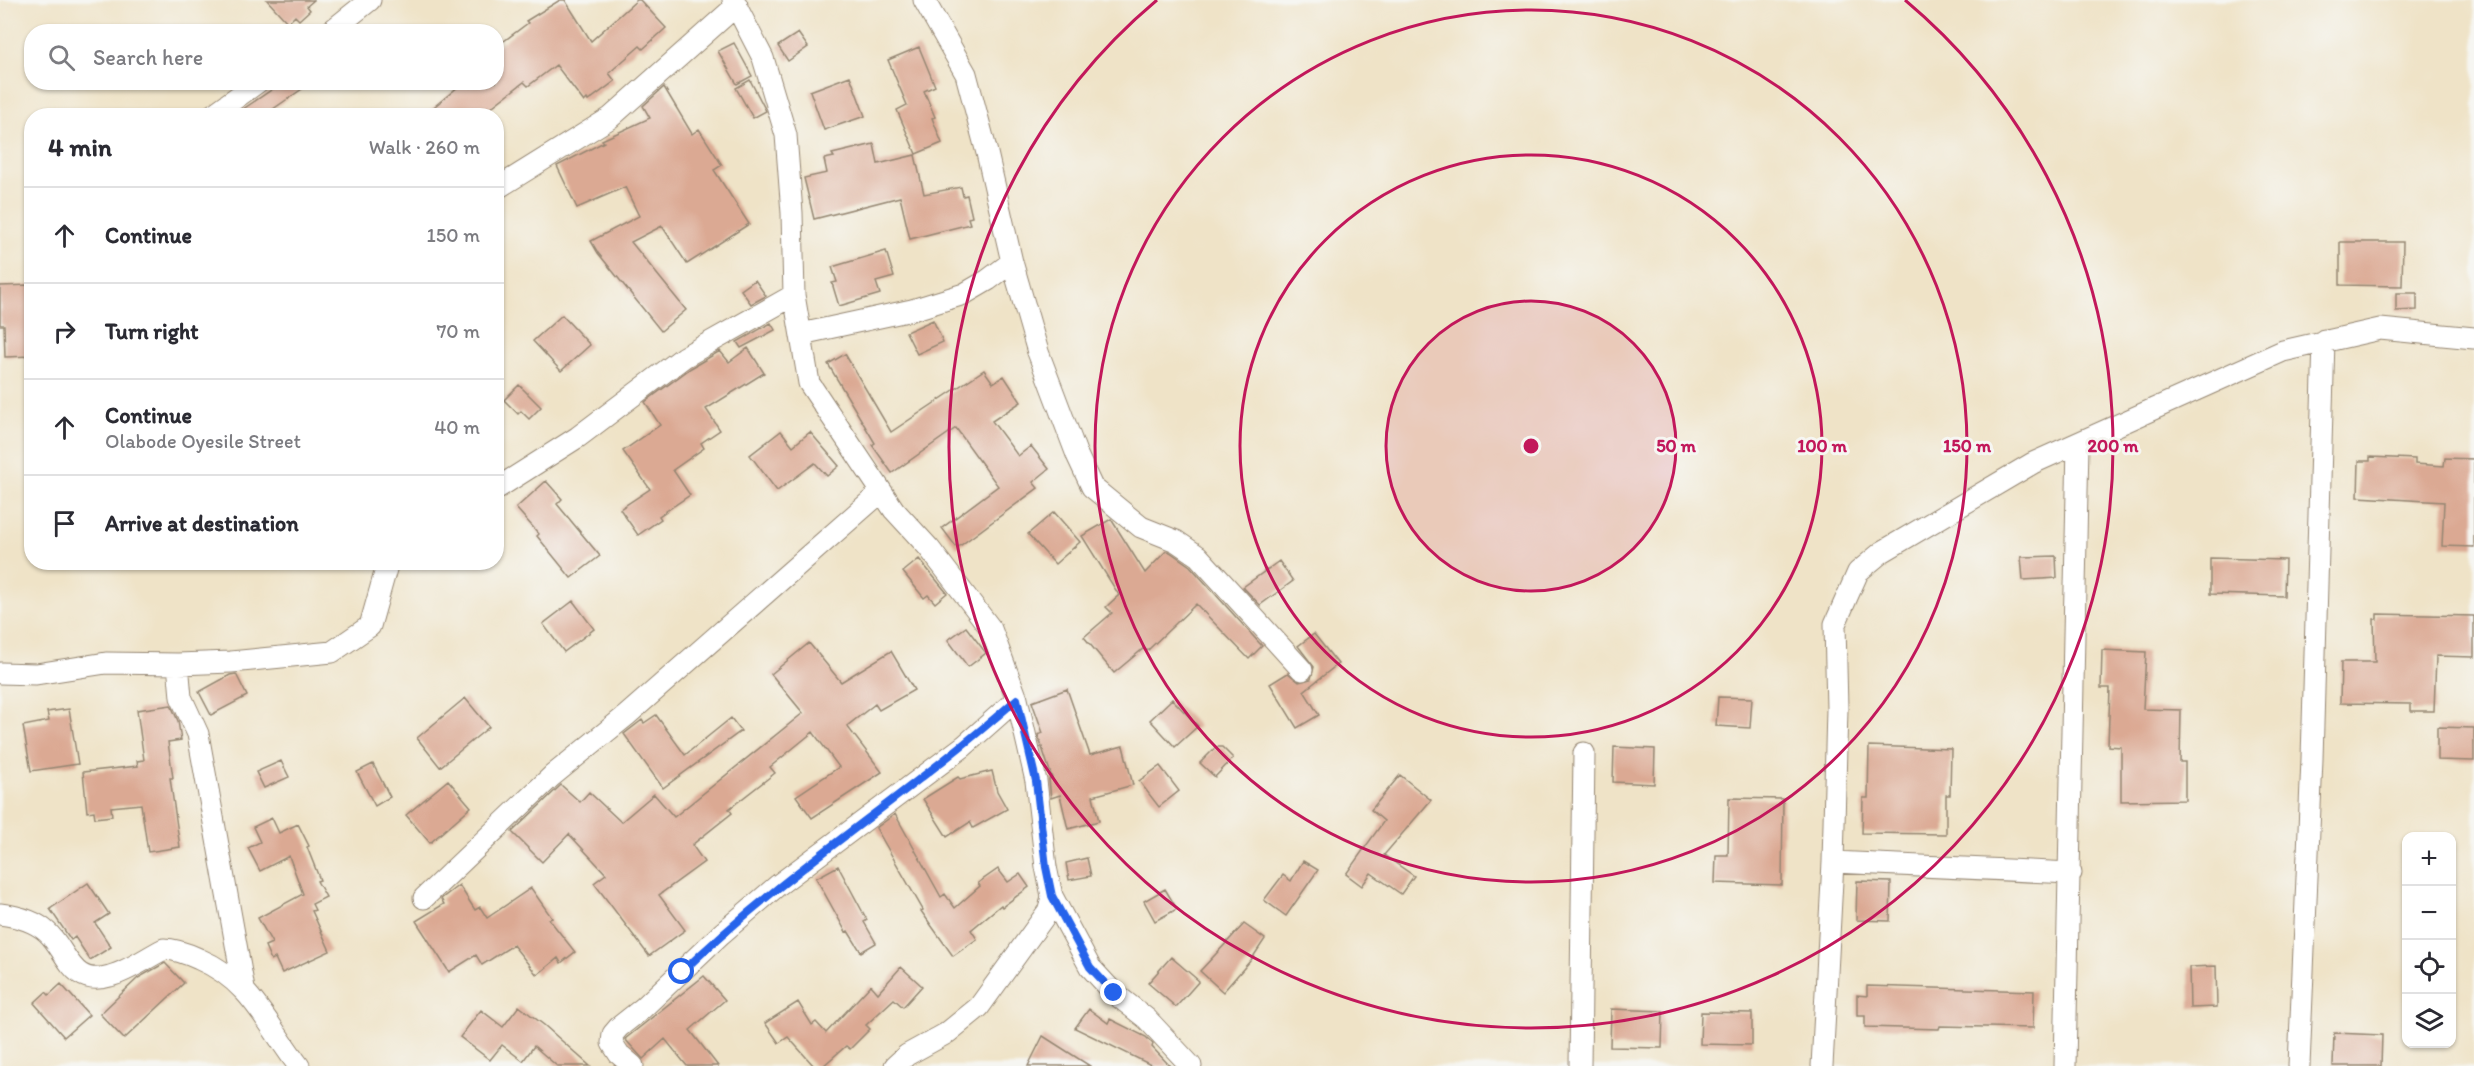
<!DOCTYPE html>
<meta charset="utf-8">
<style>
:root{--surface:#fff;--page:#f7f7f7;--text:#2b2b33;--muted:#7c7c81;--line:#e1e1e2}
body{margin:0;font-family:Itim,sans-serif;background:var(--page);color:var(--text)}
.controls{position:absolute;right:18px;bottom:18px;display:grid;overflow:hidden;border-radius:12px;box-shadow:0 2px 4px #0004}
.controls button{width:54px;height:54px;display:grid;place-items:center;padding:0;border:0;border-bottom:2px solid var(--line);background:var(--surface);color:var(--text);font:30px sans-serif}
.stop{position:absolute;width:18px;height:18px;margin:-14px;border:4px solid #2563eb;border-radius:50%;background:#fff}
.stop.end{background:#2563eb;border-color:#fff;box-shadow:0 2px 6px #0008}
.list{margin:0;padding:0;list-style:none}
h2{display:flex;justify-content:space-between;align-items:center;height:78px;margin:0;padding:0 24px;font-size:26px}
h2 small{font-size:20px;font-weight:400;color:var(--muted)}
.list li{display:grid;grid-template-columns:39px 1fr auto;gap:18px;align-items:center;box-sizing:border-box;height:96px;padding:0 24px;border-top:2px solid var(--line)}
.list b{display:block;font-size:22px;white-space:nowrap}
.list p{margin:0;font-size:20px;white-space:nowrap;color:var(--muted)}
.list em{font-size:20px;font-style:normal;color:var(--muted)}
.icon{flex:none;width:33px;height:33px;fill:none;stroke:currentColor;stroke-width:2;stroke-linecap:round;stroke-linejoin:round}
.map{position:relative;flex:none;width:2474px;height:1066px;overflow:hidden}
.search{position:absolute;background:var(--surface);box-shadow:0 2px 4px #0004;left:24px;top:24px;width:480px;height:66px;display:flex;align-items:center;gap:15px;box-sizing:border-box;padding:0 21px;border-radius:24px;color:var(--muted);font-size:22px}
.panel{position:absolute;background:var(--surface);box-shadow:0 2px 4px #0004;left:24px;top:108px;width:480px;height:462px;border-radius:24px}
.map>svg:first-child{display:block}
.building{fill:#dba993}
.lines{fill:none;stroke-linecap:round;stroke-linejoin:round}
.street-casing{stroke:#958672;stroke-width:23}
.street{stroke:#fff;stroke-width:21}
.route{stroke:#2563eb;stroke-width:8}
.ring{fill:none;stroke:#c2185b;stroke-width:3}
.centre{fill:#c2185b;stroke:#f6f6f2;stroke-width:3}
.ring-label{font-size:18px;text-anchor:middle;font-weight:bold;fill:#c2185b;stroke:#f6f6f2;stroke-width:6;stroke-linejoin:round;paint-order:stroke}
</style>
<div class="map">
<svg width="2474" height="1066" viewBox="0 0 2474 1066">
<rect width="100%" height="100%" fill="#f6f6f2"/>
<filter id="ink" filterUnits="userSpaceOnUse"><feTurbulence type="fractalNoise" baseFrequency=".0167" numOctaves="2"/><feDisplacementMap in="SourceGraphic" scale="12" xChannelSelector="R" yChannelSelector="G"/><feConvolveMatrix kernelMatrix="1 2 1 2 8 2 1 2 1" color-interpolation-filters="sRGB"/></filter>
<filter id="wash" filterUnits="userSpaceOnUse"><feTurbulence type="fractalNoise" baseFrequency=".008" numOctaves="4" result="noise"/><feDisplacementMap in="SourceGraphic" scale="24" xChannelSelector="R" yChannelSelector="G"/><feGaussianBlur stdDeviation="1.35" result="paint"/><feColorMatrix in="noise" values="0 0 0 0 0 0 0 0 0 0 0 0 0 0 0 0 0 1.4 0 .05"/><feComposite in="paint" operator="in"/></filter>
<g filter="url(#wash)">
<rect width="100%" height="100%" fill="#efe3c7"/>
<g id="blocks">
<path class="building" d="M267,0H314L307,6L310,10L299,20L295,16L288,23Z
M560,0H565L591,41L637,0H640L666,28L643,49L640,46L609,73L615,81L588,101L587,99L584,102L556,65L528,86L524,82L480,116H423L464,82H496V47L528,23L526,21Z
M798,33L808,47L788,61L778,46Z
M734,43L752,76L737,84L718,51Z
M919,47L935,86L924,91L935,117L932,118L942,143L916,154L897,110L907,105L888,60Z
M850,76L865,116L824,130L810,91Z
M750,80L766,111L753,118L736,88Z
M283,82H312L263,116H233Z
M664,87L692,134L699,129L722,165L714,170L749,224L687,264L662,226L631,242L686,310L661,331L598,253L591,241L639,216L625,187L577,208L557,166L604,142L602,140L650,118L643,106Z
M874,144L878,164L915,155L924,194L961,187L963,196L967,195L972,217L968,218L970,224L910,239L900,197L814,219L804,178L827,173L824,159L834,157L832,154Z
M2340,242H2403L2402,286L2340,285Z
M886,251L894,277L876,282L880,294L839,306L832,283L837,282L832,267Z
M755,280L766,296L751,304L741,290Z
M32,285V356L5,357L4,325H0V286Z
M2396,293H2417V310L2396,311Z
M562,315L590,345L561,371L533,341Z
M933,320L943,342L917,354L906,332Z
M771,323L775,330L741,348L737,342Z
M748,348L764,373L706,409L720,430L701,443L704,448L673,470L690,495L659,516L661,519L638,535L620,509L650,489L623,451L660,425L645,402L691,368L720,351L729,362Z
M845,354L891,432L984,370L993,383L1004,376L1021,402L992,421L1018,456L1031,446L1049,469L1033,482L1038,488L957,548L942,528L998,486L956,428L892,473L872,445L875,443L828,364Z
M519,385L541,407L529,419L521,411L518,414L504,400Z
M781,431L793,446L810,432L839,466L827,476L815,463L777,491L750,455Z
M2370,457L2415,459V464L2444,466L2445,458L2474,459V547L2442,546L2444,502L2358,497L2359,461H2370Z
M546,481L562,499L557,504L600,556L571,578L537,536L539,534L516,508Z
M1054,512L1080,542L1055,564L1028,534Z
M1111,519L1145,573L1166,551L1170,552L1190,566L1262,646L1249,659L1196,604L1147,651L1144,648L1114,673L1084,637L1112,613L1106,607L1119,595L1082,536Z
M2056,556L2057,578L2023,580L2021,557Z
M2210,558L2285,560L2284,596L2210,594Z
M919,559L947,593L935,603L928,595L924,598L903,572Z
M1279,561L1293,581L1260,605L1243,587Z
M573,601L594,629L564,652L543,624Z
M2377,614L2474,616V657L2436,656L2434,711H2411V704L2340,703L2341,662H2375L2374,619H2377Z
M966,627L986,653L968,667L948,640Z
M1314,634L1338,664L1304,691L1319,715L1297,728L1270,684L1288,673L1299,682L1311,679L1314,667L1298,646Z
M809,643L841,682L891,651L914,690L879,710L875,704L847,726L882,772L812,818L796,796L839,767L813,732L770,767L775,773L729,809L732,813L692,845L704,862L659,895L685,930L649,956L594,883L606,874L569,834L542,862L512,832L561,785L580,802L589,792L621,822L654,794L674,817L803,713L771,674Z
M2102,650L2146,652L2143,709L2181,710L2180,762H2185V800L2121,801V747L2108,746L2110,688H2101Z
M236,674L247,696L211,715L199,692L230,675Z
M1067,689L1090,755L1123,746L1133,785L1093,796L1099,821L1068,829L1060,795L1051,798L1049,779L1052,778L1038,735L1043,733L1032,702Z
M1718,697L1752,698L1750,728L1716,726Z
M465,698L489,727L440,767L417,738Z
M1172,699L1198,726L1175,747L1150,720Z
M171,705L178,721L181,740L168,742L173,778H170L180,847L148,852L141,804L111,807L112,816L95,818L94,811L87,812L83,772L138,766L137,761L144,760L137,710Z
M69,709L78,764L31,771L23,726L49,721L47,712Z
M656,715L685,755L731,718L741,731L663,788L624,734L642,720L644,723Z
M2437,727L2474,728V761L2437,760Z
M1869,746L1951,749L1950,795H1946V834L1862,833L1863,798H1868Z
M1216,747H1222L1233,758L1215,777L1200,763Z
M1614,747L1655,749L1654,784L1613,782Z
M281,761L289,777L264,788L256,772Z
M373,764L390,797L375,806L357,772Z
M1160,766L1179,791L1159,807L1139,781Z
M992,771L997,791L1007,809L973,828L970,822L947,837L923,799L958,777L960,779Z
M1400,775L1431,800L1384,855L1414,876L1401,894L1371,873L1362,886L1346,874L1384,821L1371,810Z
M448,780L471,807L430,843L406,815Z
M1729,798L1783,799L1782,885L1715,883L1716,855H1728Z
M895,814L941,897L945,894L955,908L980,886L978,883L998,869L1008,882L1020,874L1029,887L1002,907L1001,905L971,930L977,939L953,956L921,911L923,910L876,828Z
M272,818L279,833L298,824L309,846L307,847L320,880L317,881L326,897L312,904L315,910L312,911L330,951L282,973L275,958L271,960L265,946L272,943L258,918L303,894L289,856L260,871L248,848L260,842L253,827Z
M1087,858L1091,876L1069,880L1066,863Z
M1303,861L1318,870L1286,916L1264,900L1283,875L1291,881Z
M838,866L867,920L864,922L876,943L861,952L848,931L846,932L816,878Z
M1857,881L1891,882L1890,921L1856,920Z
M88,883L109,914L95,923L111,947L90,960L75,937L71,940L50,909Z
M459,885L475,910L480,907L487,918L531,888L552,918L549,919L575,952L561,963L558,958L537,975L513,945L482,965L476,955L449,972L416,921L444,904L441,899Z
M1165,889L1177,909L1155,921L1144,901Z
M1244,924L1265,939L1251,960L1223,992L1200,971Z
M1171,957L1199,981L1176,1007L1148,983Z
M165,963L184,983L124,1039L100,1014L138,978Z
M2216,966L2217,1007L2190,1008L2189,967Z
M901,967L922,986L903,1007L894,999L866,1025L870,1029L850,1049L846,1046L823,1066H814L788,1037L779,1043L765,1023L798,1002L812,1025L816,1022L826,1033L871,985L878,993Z
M704,976L725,1000L690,1030L718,1066H687L665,1039L643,1059L625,1039Z
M61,984L89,1015L64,1037L34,1003L46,992L49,995Z
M1867,986L2034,991L2033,1028L1940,1026L1939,1029L1865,1027V1016H1857V995L1867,996Z
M519,1006L544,1025L590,1066H557L534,1046L523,1061L502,1045L490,1060L460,1037L481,1010L503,1027Z
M1089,1009L1108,1023L1110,1019L1146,1037L1153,1044L1152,1047L1170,1066H1153L1075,1028Z
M1611,1009L1663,1011L1662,1048L1610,1047Z
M1701,1012L1752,1013V1045L1700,1044Z
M2334,1033L2382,1035L2381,1066H2333Z
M1043,1036L1090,1066H1028Z"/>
</g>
</g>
<g filter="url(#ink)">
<use href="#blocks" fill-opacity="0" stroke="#958672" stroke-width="1.5"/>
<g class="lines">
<g class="street-casing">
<path id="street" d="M733,0L763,58L786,135L792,213L794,295L809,383L894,510L929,548L991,629L1017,699L1036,781L1046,867L1052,896L1049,910L979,1007L947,1033L907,1055L895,1066
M924,0L966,74L987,153L1012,262L1038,352L1077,455L1092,487L1141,527L1176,541L1198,556L1302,670
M330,32L370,0
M211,116L258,82
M496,189L610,118L737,5
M801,334L912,310L964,294L988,280L1012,262
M496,489L578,437L684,357L794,295
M178,664L231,662L332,652L370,626L388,562
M0,673L36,674L106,663L178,664L181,697L198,734L244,989
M1833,862L2071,873
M1052,896L1090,967L1114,993L1147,1019L1191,1066
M424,898L552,776L627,715L881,492
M0,914C16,916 35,921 47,932C68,951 71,988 110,976C129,971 146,958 164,949C176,949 188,954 199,959C251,981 267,1025 299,1066
M633,1066L619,1054L612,1043L613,1034L619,1027L643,1008L721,934L777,886L964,746L1017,699
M1580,1066L1584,753
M1822,1066L1833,862L1837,709L1835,624L1858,572L1882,552L2033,463L2283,351L2380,329L2474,338
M2065,1066L2078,444
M2299,1066L2312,759L2324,340"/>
</g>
<use href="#street" class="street"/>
</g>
</g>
<g class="lines" filter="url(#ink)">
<path class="route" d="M682,972C786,871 909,795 1017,699L1036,781L1046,867L1052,896L1090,967L1114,993"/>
</g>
<circle cx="1531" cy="446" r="145" fill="#c2185b" fill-opacity=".12"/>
<g class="ring">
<circle cx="1531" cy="446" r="145"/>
<circle cx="1531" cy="446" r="291"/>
<circle cx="1531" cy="446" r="436"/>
<path d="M1905 0A582 582 0 1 1 1157 0"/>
</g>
<circle cx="1531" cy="446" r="9" class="centre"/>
<g class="ring-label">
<text x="1676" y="452">50 m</text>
<text x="1822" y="452">100 m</text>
<text x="1967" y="452">150 m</text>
<text x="2113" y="452">200 m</text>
</g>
</svg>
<div class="controls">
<button>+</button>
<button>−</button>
<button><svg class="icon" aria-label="locate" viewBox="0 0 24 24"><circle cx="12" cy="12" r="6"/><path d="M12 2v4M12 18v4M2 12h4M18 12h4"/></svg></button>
<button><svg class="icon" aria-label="layers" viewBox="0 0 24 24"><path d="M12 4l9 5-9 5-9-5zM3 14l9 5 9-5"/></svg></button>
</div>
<div class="stop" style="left:682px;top:972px"></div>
<div class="stop end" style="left:1114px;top:993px"></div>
<div class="search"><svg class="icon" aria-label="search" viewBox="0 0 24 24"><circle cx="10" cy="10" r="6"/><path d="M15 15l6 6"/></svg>Search here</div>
<section class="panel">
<h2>4 min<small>Walk · 260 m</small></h2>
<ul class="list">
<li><svg class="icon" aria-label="ahead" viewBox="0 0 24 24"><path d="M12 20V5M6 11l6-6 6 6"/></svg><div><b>Continue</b></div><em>150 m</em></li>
<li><svg class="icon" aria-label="right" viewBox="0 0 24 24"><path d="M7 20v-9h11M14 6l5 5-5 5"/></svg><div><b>Turn right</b></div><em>70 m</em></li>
<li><svg class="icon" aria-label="ahead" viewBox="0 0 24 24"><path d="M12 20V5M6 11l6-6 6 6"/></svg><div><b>Continue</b><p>Olabode Oyesile Street</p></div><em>40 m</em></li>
<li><svg class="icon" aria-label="arrive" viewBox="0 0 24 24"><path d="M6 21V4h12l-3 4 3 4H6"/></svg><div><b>Arrive at destination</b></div></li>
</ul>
</section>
</div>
